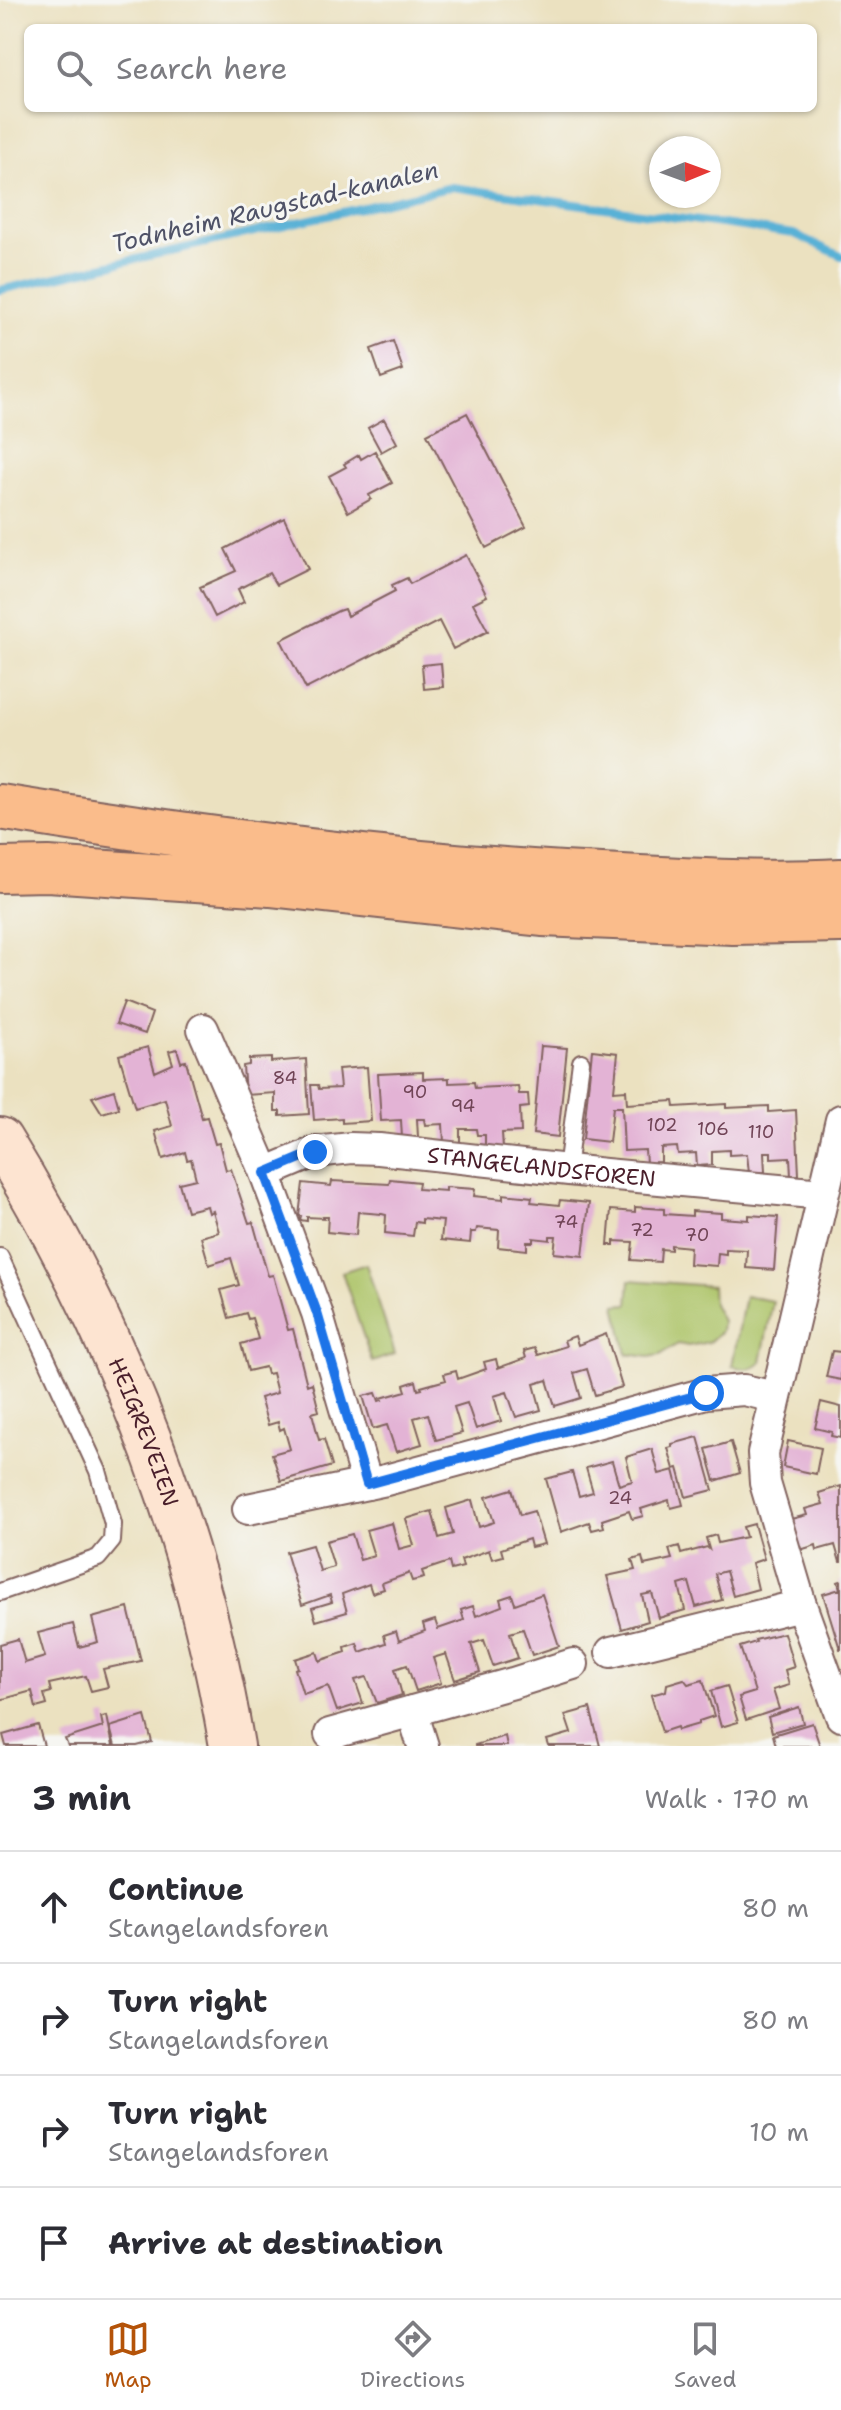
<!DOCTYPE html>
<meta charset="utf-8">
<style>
:root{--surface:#fff;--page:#f2f2f3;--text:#2b2b33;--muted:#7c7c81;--line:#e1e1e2;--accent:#b45309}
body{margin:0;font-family:"Shantell Sans",sans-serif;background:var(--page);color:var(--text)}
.compass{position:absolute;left:649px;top:136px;width:72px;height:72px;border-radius:50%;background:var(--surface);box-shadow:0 2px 6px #0004;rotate:89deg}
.stop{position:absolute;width:24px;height:24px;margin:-18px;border:6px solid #1a73e8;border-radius:50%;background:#fff}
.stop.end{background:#1a73e8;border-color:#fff;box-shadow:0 2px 8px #0008}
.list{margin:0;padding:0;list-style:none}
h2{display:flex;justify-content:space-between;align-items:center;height:104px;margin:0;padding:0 32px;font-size:34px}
h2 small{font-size:26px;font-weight:400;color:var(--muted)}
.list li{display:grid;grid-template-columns:52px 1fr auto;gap:24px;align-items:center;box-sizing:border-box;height:112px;padding:0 32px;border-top:2px solid var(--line)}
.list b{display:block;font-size:30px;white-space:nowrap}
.list p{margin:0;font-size:26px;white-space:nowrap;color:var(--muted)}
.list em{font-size:26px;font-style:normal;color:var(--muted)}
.icon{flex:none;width:44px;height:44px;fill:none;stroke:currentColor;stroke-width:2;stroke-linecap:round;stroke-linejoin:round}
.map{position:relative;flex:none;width:841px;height:1746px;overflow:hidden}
.search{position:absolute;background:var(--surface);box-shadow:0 2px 6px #0004;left:24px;right:24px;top:24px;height:88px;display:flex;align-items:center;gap:20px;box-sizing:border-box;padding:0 28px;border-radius:12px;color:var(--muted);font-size:30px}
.sheet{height:552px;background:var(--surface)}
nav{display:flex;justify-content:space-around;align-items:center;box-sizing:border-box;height:112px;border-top:2px solid var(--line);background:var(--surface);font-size:22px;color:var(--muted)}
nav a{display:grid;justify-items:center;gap:4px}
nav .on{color:var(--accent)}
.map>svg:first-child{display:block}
.green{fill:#adc469;stroke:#7c724a;stroke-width:2}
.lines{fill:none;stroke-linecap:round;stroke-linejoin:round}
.stream{stroke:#59b1d6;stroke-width:8}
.building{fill:#e3b3d5}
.lane-casing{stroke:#82635f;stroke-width:20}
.street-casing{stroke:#82635f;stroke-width:34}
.secondary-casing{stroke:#82635f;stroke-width:48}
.highway-casing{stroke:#82635f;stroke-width:48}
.lane{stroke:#fff;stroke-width:16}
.street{stroke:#fff;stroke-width:30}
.secondary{stroke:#fde4d1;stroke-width:44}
.highway{stroke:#fabc8b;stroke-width:44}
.route{stroke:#1a73e8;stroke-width:10}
.labels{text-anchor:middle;stroke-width:6;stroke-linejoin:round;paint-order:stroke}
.number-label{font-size:18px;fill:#704456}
.street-label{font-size:22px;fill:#4a1f2b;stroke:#f6f6f2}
.water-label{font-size:24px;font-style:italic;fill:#4f5267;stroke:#f6f6f2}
</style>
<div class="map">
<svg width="841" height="1746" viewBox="0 0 841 1746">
<rect width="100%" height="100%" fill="#f6f6f2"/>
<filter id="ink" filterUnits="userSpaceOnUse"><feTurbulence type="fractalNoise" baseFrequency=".0125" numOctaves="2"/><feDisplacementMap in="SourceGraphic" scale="16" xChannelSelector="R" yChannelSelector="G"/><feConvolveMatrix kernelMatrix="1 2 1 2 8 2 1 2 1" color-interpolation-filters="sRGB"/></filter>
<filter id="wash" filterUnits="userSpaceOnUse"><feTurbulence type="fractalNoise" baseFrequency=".006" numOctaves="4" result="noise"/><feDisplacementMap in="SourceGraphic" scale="32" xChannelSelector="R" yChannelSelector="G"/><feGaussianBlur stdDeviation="1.8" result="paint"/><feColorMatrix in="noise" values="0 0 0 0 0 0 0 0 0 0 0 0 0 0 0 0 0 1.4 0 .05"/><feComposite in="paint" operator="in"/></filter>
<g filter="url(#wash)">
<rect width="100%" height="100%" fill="#ebe1c0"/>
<path class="green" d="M366,1264L395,1354L372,1362L342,1272Z
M630,1280L712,1286L713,1304L722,1321L721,1331L709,1342L688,1346L678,1344L660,1355L649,1357L627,1354L616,1305L628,1304Z
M745,1296L773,1301L761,1362C753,1372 743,1368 732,1366Z"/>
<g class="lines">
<path class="stream" d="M0,290L452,187L794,234L841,256"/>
</g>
<g id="blocks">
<path class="building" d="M393,341L403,370L381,378L371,349Z
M467,413L526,527L486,548L427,434Z
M384,419L397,443L381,452L368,428Z
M375,451L392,483L369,495L371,499L348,512L329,476L346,467L344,464L359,455L361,459Z
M284,518L308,569L276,585L269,573L238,589L244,602L215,617L200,587L236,571L225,549Z
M466,555L487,596L473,603L488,631L453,649L439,621L306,689L281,640L338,611L344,609L347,616L395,591L392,585L407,578L410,584Z
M441,663L443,687L424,689L422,665Z
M124,1002L152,1013L145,1034L116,1024Z
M541,1046L567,1048L558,1137L533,1134Z
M148,1047L155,1072L173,1064L169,1051L177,1049L181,1062L186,1061L202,1118L207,1117L215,1144L219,1143L226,1170L231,1169L249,1223L253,1222L268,1276L273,1275L288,1330L293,1329L307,1385L312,1383L319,1411L312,1413L319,1440L324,1439L332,1466L281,1481L272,1454L290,1449L284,1428L280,1430L278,1422L268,1425L260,1398L277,1393L272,1373L267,1374L265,1367L248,1371L241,1344L258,1339L252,1318L248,1319L246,1313L229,1318L221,1290L239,1285L231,1258L209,1265L201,1237L219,1232L213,1211L209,1213L207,1206L187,1211L179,1183L196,1179L191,1159L187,1160L185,1152L163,1159L155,1131L172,1126L165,1099L135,1108L119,1055Z
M592,1050L618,1053L614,1091L626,1090L627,1104L674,1101L675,1107L726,1104V1108L769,1106V1112L796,1110L799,1175L791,1176L790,1157L771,1158V1152H764L765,1172L749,1173L747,1154L729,1155V1150L712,1151V1165L697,1166L696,1153L678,1154L677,1147L661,1148V1162L646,1163L645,1150L624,1151L622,1107H613L609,1142L583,1139Z
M271,1058V1062L306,1059L309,1114L280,1116V1111H275V1093L245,1095L243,1066L249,1065V1059Z
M367,1067L371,1121L342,1123V1118L314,1120L311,1085H318L319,1089L340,1088L338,1069Z
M423,1072V1079L449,1078V1083L474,1082L475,1088L518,1086L519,1094H528L529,1107L520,1108L521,1132L502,1133L503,1149L485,1150V1135H477L476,1129H460V1143H444L443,1124L425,1125L424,1119H417L418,1137L402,1138L401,1120L381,1121L378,1074Z
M114,1090L119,1108L102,1113L92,1097Z
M390,1179L419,1182L418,1189L446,1191V1187L475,1189L474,1196L503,1199V1194L532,1197L531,1202L559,1205L560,1200L589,1203L583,1256L554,1253L556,1236H550V1240L533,1238V1242H527V1250L498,1247L499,1230L477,1228L476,1232H471L470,1243L441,1240L443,1221L422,1219V1223L415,1222L413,1236L385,1233L386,1215L382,1214L358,1212L356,1235L327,1232L328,1216H323L324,1218L307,1217V1221L300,1220L301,1216H299L303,1183L331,1186L332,1181L389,1184Z
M635,1207L664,1209V1214L692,1216V1211L721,1213V1218L749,1220V1215L778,1217L774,1270L746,1268L747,1250L726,1249V1254L718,1253L717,1266L689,1264L690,1247L671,1245V1250L661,1249L660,1262L631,1260L633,1242L614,1241V1245H608L611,1210L635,1212Z
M606,1334L622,1387L595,1395L587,1369L574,1373L581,1398L555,1406L547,1380L534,1384L541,1410L516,1417L507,1392L494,1396L501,1421L476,1429L467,1403L454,1407L462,1433L436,1440L428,1414L414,1418L422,1444L396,1452L387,1425L373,1429L363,1396L376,1393L379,1401L382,1400L381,1398L406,1391L404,1385L416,1381L418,1390L422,1389L421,1387L446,1380L444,1374L456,1371L458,1379L486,1369L484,1362L496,1359L498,1368L526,1358L524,1351L535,1348L538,1355L566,1346L564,1340L575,1336L578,1345Z
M832,1351L841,1352V1380L826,1377Z
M821,1402L841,1407V1438L831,1436L832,1432L815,1428Z
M698,1437L713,1490L686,1497L678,1468L674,1469L668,1448L672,1447V1444Z
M788,1441L821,1448L816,1474L783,1467Z
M731,1442L740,1473L715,1481L706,1449Z
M652,1449L659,1474L674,1470L683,1505L671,1508L669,1500L641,1509L643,1516L632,1519L629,1511L602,1520L604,1527L592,1530L589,1522L561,1532L546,1479L572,1472L579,1496L593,1492L586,1468L612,1461L619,1485L632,1481L626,1457Z
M841,1486V1562H840L835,1545L817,1550L816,1545L800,1550L791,1519L807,1515L805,1509L823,1504L819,1493Z
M512,1489L520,1515L534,1511L544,1544L531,1547L529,1539L526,1540L501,1549L503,1556L492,1559L489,1550L461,1560L463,1567L451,1570L449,1562L422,1571L424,1578L412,1581L409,1573L407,1574L382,1583L384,1589L372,1593L369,1584L342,1594L347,1612L316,1621L312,1608L332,1602L330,1595L302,1605L286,1552L312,1545L320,1571L334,1567L326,1541L352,1534L360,1560L374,1556L366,1530L392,1523L399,1549L414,1545L406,1519L432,1511L439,1538L453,1534L446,1508L472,1500L479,1527L494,1522L486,1497Z
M754,1524L764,1559L752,1563L758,1589L733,1596L726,1571L715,1574L722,1600L696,1607L689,1582L679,1585L685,1610L659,1618L652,1593L642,1595L648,1621L622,1629L607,1576L635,1570L632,1560L642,1557L644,1565L672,1559L669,1549L679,1546L681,1554L707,1547L709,1549L706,1538L716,1535L718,1543L746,1537L743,1527Z
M841,1581V1649H840L823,1594L840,1589L838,1582Z
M542,1594L559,1646L532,1655L523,1629L510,1633L518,1658L493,1666L484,1640L471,1644L480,1672L455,1680L446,1654L433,1658L441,1683L416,1691L407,1665L395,1669L402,1695L377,1703L367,1677L355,1680L363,1703L337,1711L328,1686L303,1694L295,1669L298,1668L295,1659L317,1652L320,1661L322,1660L346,1652L345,1647L357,1643L360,1652L386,1643L384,1635L396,1631L399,1641L425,1631L423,1624L435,1620L438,1629L464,1620L461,1610L473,1606L476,1616L502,1606L500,1599L512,1595L515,1604Z
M128,1608L141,1661L103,1669L108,1687L91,1691L86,1676L49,1684L51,1692L44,1694L47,1705L36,1708L32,1691L0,1700V1644L18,1639L25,1663L45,1657L38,1633L73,1624L79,1647L98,1642L92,1618Z
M784,1633L794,1667L785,1670L789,1685L773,1690L779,1709L746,1720L739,1697L755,1692L740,1647L756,1642L755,1640Z
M684,1679L688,1684L703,1680L714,1716L699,1721V1724L678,1730L677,1727L662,1732L651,1695L666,1691L667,1684Z
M727,1686L738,1722L721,1727L711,1691Z
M799,1707L803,1723L772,1732L768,1717Z
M590,1708L600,1746H549L547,1740L571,1733L565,1715Z
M107,1716L113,1746H68L65,1739L103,1727L101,1717Z
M145,1716L152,1742L137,1746H115L110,1727Z
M812,1723L820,1746H776L773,1735Z
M38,1725L44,1746H6L3,1735Z
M505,1736L507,1746H475V1745Z"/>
</g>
</g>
<g filter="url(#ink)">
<use href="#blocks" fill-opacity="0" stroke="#82635f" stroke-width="2"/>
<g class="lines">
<g class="lane-casing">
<path id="lane" d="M567,1169L581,1062
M0,1257L98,1471L113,1524L112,1541L98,1558L0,1592"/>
</g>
<g class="street-casing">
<g id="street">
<path d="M203,1029L265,1173L317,1313L367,1484"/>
<path d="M841,1120L763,1453L765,1483L801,1605L841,1716"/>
<path id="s1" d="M265,1173L315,1152L351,1148L379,1149L605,1174L823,1194"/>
<path d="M248,1509L386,1480L706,1393L744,1390L775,1397"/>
<path d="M611,1652L801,1605"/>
<path d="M412,1711L423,1746"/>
<path d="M330,1734L513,1683L573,1664"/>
</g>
</g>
<g class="secondary-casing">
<g id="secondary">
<path id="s2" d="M0,1140C115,1326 196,1530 232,1746"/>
</g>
</g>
<g class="highway-casing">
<path id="highway" d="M0,807C206,840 414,868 622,877C695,881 768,885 841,881
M0,870L48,869L270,884L542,914L733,922L841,920"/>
</g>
<use href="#lane" class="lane"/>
<use href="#street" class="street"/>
<use href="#secondary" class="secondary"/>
<use href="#highway" class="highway"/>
</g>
</g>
<g class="lines" filter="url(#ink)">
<path class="route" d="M315,1152L265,1173L317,1313L367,1484L706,1393"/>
</g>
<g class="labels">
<g class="number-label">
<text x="285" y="1084">84</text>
<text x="415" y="1098">90</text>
<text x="463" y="1112">94</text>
<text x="662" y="1131">102</text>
<text x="713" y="1135">106</text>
<text x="761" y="1138">110</text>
<text x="566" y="1228">74</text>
<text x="642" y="1236">72</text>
<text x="697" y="1241">70</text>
<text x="620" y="1504">24</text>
</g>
<g class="street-label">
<text dy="8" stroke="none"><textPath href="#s1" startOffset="282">STANGELANDSFOREN</textPath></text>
<text dy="8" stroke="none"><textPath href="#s2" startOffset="326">HEIGREVEIEN</textPath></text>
</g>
<g class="water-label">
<text transform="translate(275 207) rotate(-13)" y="8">Todnheim Raugstad-kanalen</text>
</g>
</g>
</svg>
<svg class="compass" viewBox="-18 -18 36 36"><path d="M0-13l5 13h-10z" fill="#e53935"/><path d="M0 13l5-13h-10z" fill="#7c7c81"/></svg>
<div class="stop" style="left:706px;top:1393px"></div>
<div class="stop end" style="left:315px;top:1152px"></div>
<div class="search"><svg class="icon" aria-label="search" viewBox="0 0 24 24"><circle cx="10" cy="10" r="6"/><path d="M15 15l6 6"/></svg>Search here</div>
</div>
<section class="sheet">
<h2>3 min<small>Walk · 170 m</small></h2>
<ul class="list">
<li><svg class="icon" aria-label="ahead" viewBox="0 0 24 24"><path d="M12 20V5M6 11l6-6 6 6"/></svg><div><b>Continue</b><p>Stangelandsforen</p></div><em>80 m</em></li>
<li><svg class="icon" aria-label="right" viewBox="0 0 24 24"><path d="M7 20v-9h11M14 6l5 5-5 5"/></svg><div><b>Turn right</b><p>Stangelandsforen</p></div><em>80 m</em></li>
<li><svg class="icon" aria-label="right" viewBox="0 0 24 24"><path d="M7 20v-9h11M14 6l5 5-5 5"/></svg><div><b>Turn right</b><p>Stangelandsforen</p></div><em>10 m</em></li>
<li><svg class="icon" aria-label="arrive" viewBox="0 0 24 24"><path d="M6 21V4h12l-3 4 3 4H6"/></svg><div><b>Arrive at destination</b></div></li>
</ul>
</section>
<nav>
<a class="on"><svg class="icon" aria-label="map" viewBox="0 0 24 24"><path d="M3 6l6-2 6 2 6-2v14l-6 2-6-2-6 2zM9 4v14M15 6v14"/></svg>Map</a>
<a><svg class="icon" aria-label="directions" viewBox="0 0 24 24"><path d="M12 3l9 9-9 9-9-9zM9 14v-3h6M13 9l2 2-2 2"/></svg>Directions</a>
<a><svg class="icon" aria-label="saved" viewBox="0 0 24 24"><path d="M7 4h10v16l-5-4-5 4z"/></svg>Saved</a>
</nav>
